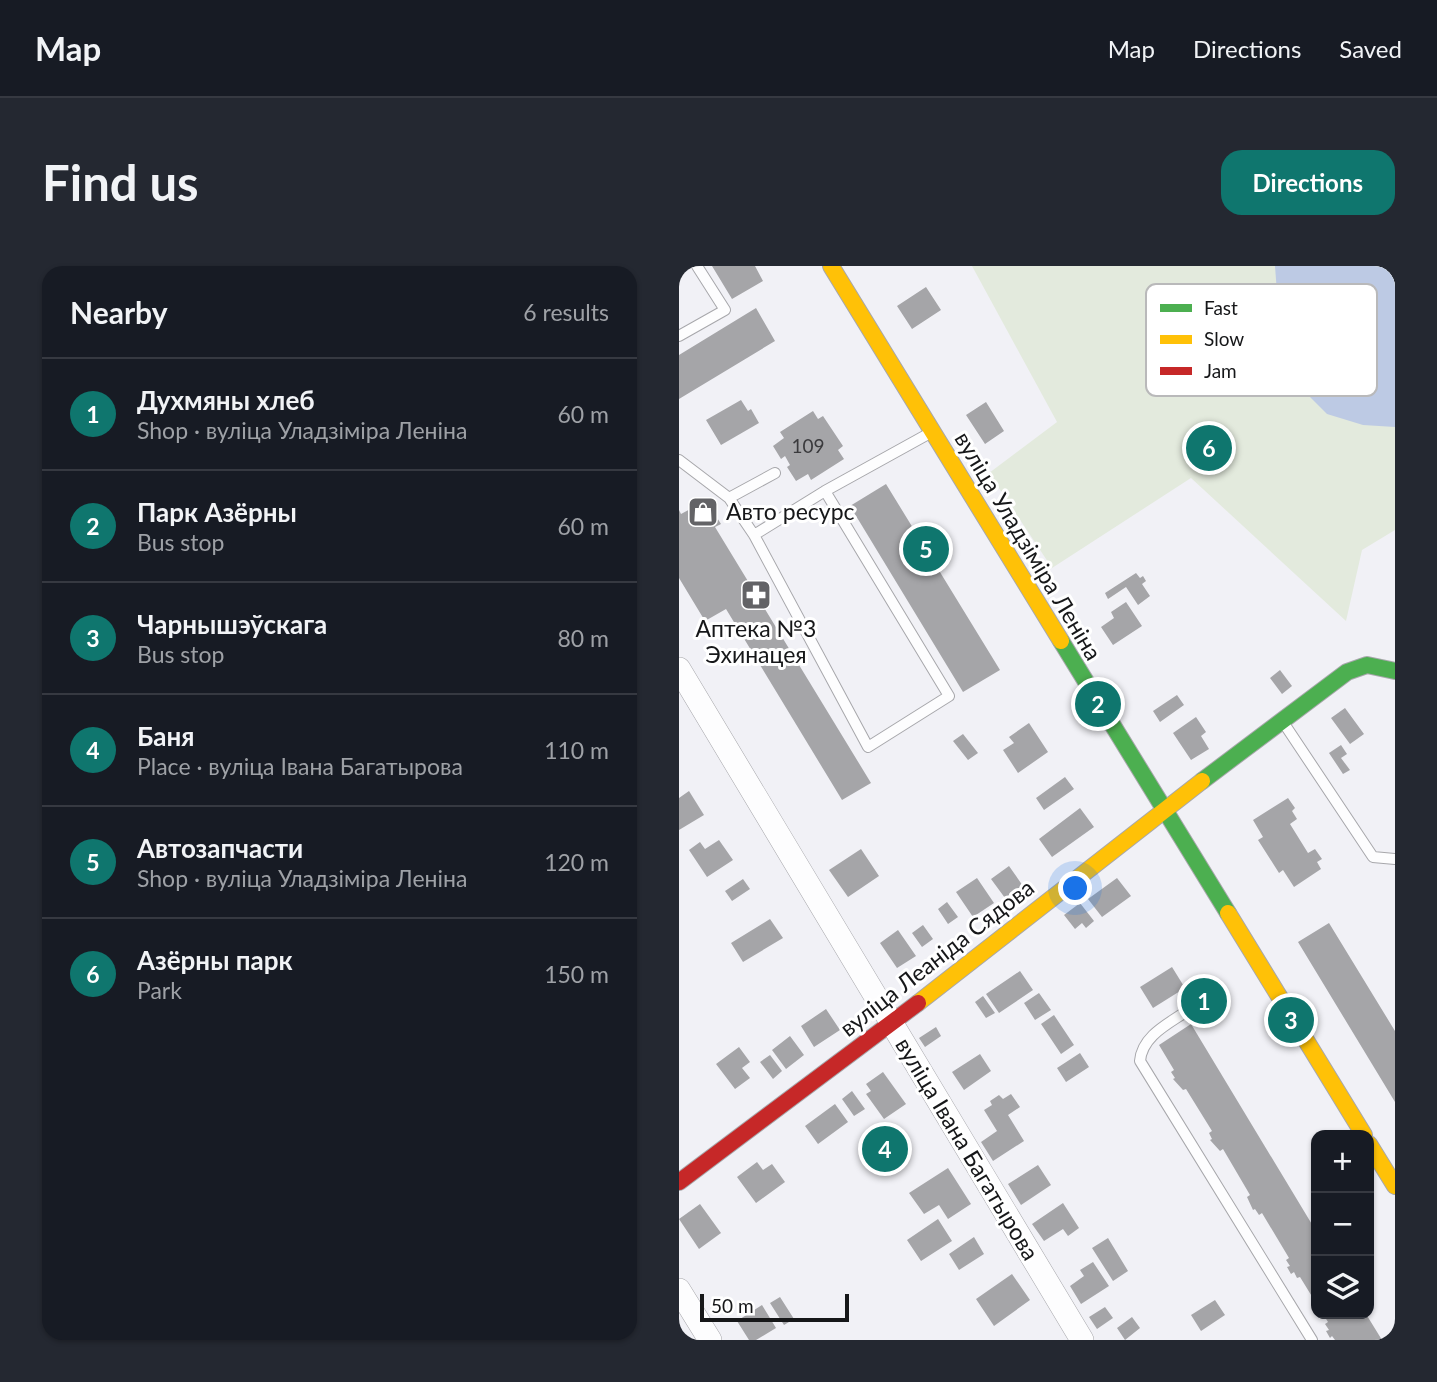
<!DOCTYPE html>
<meta charset="utf-8">
<style>
:root{--surface:#171b24;--page:#242831;--text:#f1f3f6;--muted:#9ea1a6;--line:#363941;--accent:#0f766e}
body{margin:0;font-family:Lato,sans-serif;background:var(--page);color:var(--text)}
.controls{position:absolute;right:21px;bottom:21px;display:grid;overflow:hidden;border-radius:14px;box-shadow:0 2px 5px #0004}
.controls button{width:63px;height:63px;display:grid;place-items:center;padding:0;border:0;border-bottom:2px solid var(--line);background:var(--surface);color:var(--text);font:35px sans-serif}
.scale{position:absolute;left:21px;bottom:18px;width:149px;box-sizing:border-box;padding-left:7px;border:4px solid #161719;border-top:0;font-size:19px;line-height:24px;white-space:nowrap;color:#161719;-webkit-text-stroke:5px #fff;paint-order:stroke}
.you{position:absolute;left:397px;top:623px;width:24px;height:24px;margin:-18px;border:5px solid #fff;border-radius:50%;background:#1a73e8;box-shadow:0 0 0 10px #1a73e833}
.badge{display:grid;place-items:center;width:46px;height:46px;border-radius:50%;background:var(--accent);color:#fff;font-size:23px;font-weight:700}
.pin{position:absolute;translate:-50% -50%;border:4px solid #fff;box-shadow:0 2px 7px #0006}
.list{margin:0;padding:0;list-style:none}
h2{display:flex;justify-content:space-between;align-items:center;height:91px;margin:0;padding:0 28px;font-size:30px}
h2 small{font-size:23px;font-weight:400;color:var(--muted)}
.list li{display:grid;grid-template-columns:46px 1fr auto;gap:21px;align-items:center;box-sizing:border-box;height:112px;padding:0 28px;border-top:2px solid var(--line)}
.list b{display:block;font-size:26px;white-space:nowrap}
.list p{margin:0;font-size:23px;white-space:nowrap;color:var(--muted)}
.list em{font-size:23px;font-style:normal;color:var(--muted)}
.icon{flex:none;width:38px;height:38px;fill:none;stroke:currentColor;stroke-width:2;stroke-linecap:round;stroke-linejoin:round}
.map{position:relative;flex:none;width:716px;height:1074px;overflow:hidden;border-radius:21px}
header{display:flex;align-items:center;gap:42px;box-sizing:border-box;height:98px;padding:0 35px;background:var(--surface);border-bottom:2px solid var(--line)}
header strong{font-size:33px}
nav{display:flex;gap:38px;margin-inline-start:auto;font-size:24px}
.intro{display:flex;align-items:center;justify-content:space-between;box-sizing:border-box;height:168px;padding:0 42px}
h1{margin:0;font-size:49px}
.button{padding:18px 32px;border-radius:21px;background:var(--accent);color:#fff;font-size:24px;font-weight:700}
main{display:flex;gap:42px;padding:0 42px}
aside{flex:1;background:var(--surface);border-radius:21px;box-shadow:0 2px 5px #0004}
.map>svg:first-child{display:block}
.green{fill:#e3eadd}
.water{fill:#bdcae4}
.building{fill:#a5a5a8}
.lines{fill:none;stroke-linecap:round;stroke-linejoin:round}
.lane-casing{stroke:#a7a7ab;stroke-width:12}
.street-casing{stroke:#a7a7ab;stroke-width:24}
.fast-casing{stroke:#a7a7ab;stroke-width:18}
.slow-casing{stroke:#a7a7ab;stroke-width:18}
.jam-casing{stroke:#a7a7ab;stroke-width:18}
.lane{stroke:#fdfdfe;stroke-width:10}
.street{stroke:#fdfdfe;stroke-width:23}
.fast{stroke:#4caf50;stroke-width:16}
.slow{stroke:#ffc107;stroke-width:16}
.jam{stroke:#c62828;stroke-width:16}
.labels{text-anchor:middle;stroke-width:6;stroke-linejoin:round;paint-order:stroke}
.number-label{font-size:19px;fill:#3a3a3d}
.poi-label{font-size:23px;fill:#161719;stroke:#fff;text-anchor:start}
.street-label{font-size:23px;fill:#161719;stroke:#fff}
.key{fill:#fff;stroke:#b9b9ba;stroke-width:2}
.key-label{font-size:19px;fill:#161719}
</style>
<header>
<strong>Map</strong>
<nav><a>Map</a><a>Directions</a><a>Saved</a></nav>
</header>
<div class="intro"><h1>Find us</h1><a class="button">Directions</a></div>
<main>
<aside>
<h2>Nearby<small>6 results</small></h2>
<ul class="list">
<li><span class="badge">1</span><div><b>Духмяны хлеб</b><p>Shop · вуліца Уладзіміра Леніна</p></div><em>60 m</em></li>
<li><span class="badge">2</span><div><b>Парк Азёрны</b><p>Bus stop</p></div><em>60 m</em></li>
<li><span class="badge">3</span><div><b>Чарнышэўскага</b><p>Bus stop</p></div><em>80 m</em></li>
<li><span class="badge">4</span><div><b>Баня</b><p>Place · вуліца Івана Багатырова</p></div><em>110 m</em></li>
<li><span class="badge">5</span><div><b>Автозапчасти</b><p>Shop · вуліца Уладзіміра Леніна</p></div><em>120 m</em></li>
<li><span class="badge">6</span><div><b>Азёрны парк</b><p>Park</p></div><em>150 m</em></li>
</ul>
</aside>
<div class="map">
<svg width="716" height="1074" viewBox="0 0 716 1074">
<rect width="100%" height="100%" fill="#f1f1f6"/>
<path class="green" d="M293,0H716V264L683,284L667,355L512,212L373,302L310,207L378,156Z"/>
<path class="water" d="M596,0H716V161L684,159L648,148L620,120L602,81Z"/>
<path class="building" d="M33,0H76L84,15L53,33Z
M247,21L262,44L233,63L218,40Z
M77,42L96,75L0,133V89Z
M62,134L69,145L72,143L80,157L42,179L27,154Z
M307,136L325,165L306,178L287,149Z
M134,145L139,153L144,150L164,180L159,184L165,193L132,214L129,208L117,215L108,201L111,199L106,190L102,193L94,180L105,172L101,166Z
M207,218L321,404L284,426L171,240Z
M15,241L20,248L28,243L31,250L35,247L42,258L36,261L192,517L163,534L47,343L26,355L0,312V244L2,248Z
M457,307L461,312L464,310L467,315L463,318L471,330L459,339L447,321L429,333L426,327Z
M447,336L463,360L434,379L422,361L435,352L432,346Z
M601,404L613,420L603,428L591,412Z
M498,429L505,439L481,456L474,445Z
M666,442L685,468L671,478L652,452Z
M517,451L527,466L522,470L530,483L512,494L494,467Z
M350,457L369,486L339,507L324,484L335,477L330,471Z
M284,468L299,487L289,494L274,475Z
M662,479L668,488L662,492L671,504L664,508L650,487Z
M386,511L395,523L365,544L357,532Z
M10,525L25,549L0,564V532Z
M609,532L616,542L613,545L618,553L611,558L629,587L636,583L643,593L638,596L642,603L615,621L604,604L600,607L579,574L584,571L574,554Z
M401,542L415,561L373,591L360,573Z
M40,574L54,594L28,611L10,584L21,576L26,583Z
M182,583L200,610L169,631L150,604Z
M330,600L344,620L326,632L312,613Z
M298,612L315,637L294,651L277,626Z
M438,612L452,630L423,651L409,633Z
M64,613L71,623L53,635L46,625Z
M268,636L279,651L269,658L259,643Z
M401,637L415,655L407,662L403,657L396,663L385,649Z
M91,653L104,672L64,696L52,677Z
M650,657L716,765V836L619,676Z
M244,659L254,673L243,681L233,667Z
M219,664L237,690L218,702L201,677Z
M493,701L506,722L474,742L461,721Z
M341,705L354,724L320,747L307,728Z
M530,724L539,738L526,746L517,731Z
M360,727L372,744L356,754L345,737Z
M304,730L316,747L307,752L296,736Z
M147,743L161,764L135,781L122,760Z
M375,749L395,779L382,788L362,758Z
M512,758L637,965V1037L621,1011L618,1012L615,1006L612,1008L608,1001L611,1000L607,994L610,992L583,947L580,949L576,943L574,944L568,931L571,929L544,883L541,885L531,874L533,873L530,867L533,865L507,823L504,824L494,813L496,812L492,806L495,804L480,779Z
M257,761L262,770L246,781L240,772Z
M111,770L125,789L107,803L93,784Z
M60,781L71,796L63,802L71,812L56,823L37,798Z
M401,787L410,801L387,816L378,802Z
M301,788L312,805L285,824L273,806Z
M91,789L103,805L94,813L81,796Z
M204,806L227,838L205,853L187,828L192,825L187,818Z
M173,825L186,843L175,850L163,833Z
M332,828L341,841L329,849L345,875L314,895L302,876L318,865L305,844L313,839L311,835L320,829L324,833Z
M156,838L169,856L139,878L126,860Z
M208,872L217,886L204,895L195,881Z
M78,896L84,904L93,898L106,916L77,937L58,911Z
M359,899L372,919L342,939L329,918Z
M269,902L292,938L269,953L260,939L245,948L230,927Z
M384,937L400,962L389,970L384,963L365,975L353,958Z
M21,938L42,967L20,983L0,953Z
M259,953L273,975L242,995L228,974Z
M295,971L305,988L280,1004L270,988Z
M429,972L449,1005L434,1015L413,982Z
M414,996L430,1020L402,1038L391,1020L405,1010L401,1004Z
M333,1008L351,1034L315,1060L297,1033Z
M101,1031L115,1053L105,1059L91,1037Z
M536,1034L546,1049L522,1065L512,1049Z
M83,1039L97,1062L77,1074H70L58,1055Z
M426,1041L434,1052L418,1063L410,1051Z
M644,1048H687L703,1074H656L653,1070L651,1072L647,1065L650,1064L646,1058L649,1056Z
M453,1051L461,1062L446,1074L438,1062Z"/>
<g class="lines">
<g class="lane-casing">
<path id="lane" d="M0,70L46,44L18,0
M0,194L50,232L75,269L189,481L270,430L146,225
M50,232L96,207
M75,269L146,225L251,167
M604,456L694,591L716,593
M508,745C489,758 463,770 461,795L633,1074"/>
</g>
<g class="street-casing">
<path id="street" d="M0,403L403,1074
M0,1024L31,1074"/>
</g>
<g class="fast-casing">
<path id="fast" d="M382,375L549,647
M523,515L668,406L688,399L716,405"/>
</g>
<g class="slow-casing">
<path id="slow" d="M152,0L382,375
M549,647L685,869
M239,737L523,515
M690,878L716,920"/>
</g>
<g class="jam-casing">
<path id="jam" d="M0,916L239,737"/>
</g>
<use href="#lane" class="lane"/>
<use href="#street" class="street"/>
<use href="#fast" class="fast"/>
<use href="#slow" class="slow"/>
<use href="#jam" class="jam"/>
</g>
<defs>
<g id="shop-square" transform="scale(1.575)"><rect x="-9" y="-9" width="18" height="18" rx="4" fill="#636366" stroke="#fff"/><path d="M-5-2.5h2.3a2.7 3.5 0 0 1 5.4 0H5L5.5 6h-11ZM-1.5-2.5h3a1.5 2.3 0 0 0-3 0Z" fill="#fff"/></g>
<g id="pharmacy-square" transform="scale(1.575)"><rect x="-9" y="-9" width="18" height="18" rx="4" fill="#636366" stroke="#fff"/><path d="M-2-6h4v4h4v4h-4v4h-4v-4h-4v-4h4Z" fill="#fff"/></g>
</defs>
<g fill-rule="evenodd">
<use href="#shop-square" x="24" y="246"/>
<use href="#pharmacy-square" x="77" y="329"/>
</g>
<g class="labels">
<g class="number-label">
<text x="129" y="187">109</text>
</g>
<g class="poi-label">
<text x="47" y="254">Авто ресурс</text>
<text x="77" y="371" text-anchor="middle">Аптека №3<tspan x="77" dy="26">Эхинацея</tspan></text>
</g>
<g class="street-label">
<text transform="translate(349 280) rotate(59)" y="8">вуліца Уладзіміра Леніна</text>
<text transform="translate(258 692) rotate(-38)" y="8">вуліца Леаніда Сядова</text>
<text transform="translate(288 883) rotate(59)" y="8">вуліца Івана Багатырова</text>
</g>
</g>
<rect x="467" y="18" width="231" height="112" rx="10" class="key"/>
<rect x="481" y="38" width="32" height="8" fill="#4caf50"/>
<rect x="481" y="69" width="32" height="9" fill="#ffc107"/>
<rect x="481" y="101" width="32" height="8" fill="#c62828"/>
<g class="key-label">
<text x="525" y="49">Fast</text>
<text x="525" y="80">Slow</text>
<text x="525" y="112">Jam</text>
</g>
</svg>
<div class="controls">
<button>+</button>
<button>−</button>
<button><svg class="icon" aria-label="layers" viewBox="0 0 24 24"><path d="M12 4l9 5-9 5-9-5zM3 14l9 5 9-5"/></svg></button>
</div>
<div class="scale">50 m</div>
<div class="you"></div>
<div class="pin badge" style="left:525px;top:735px">1</div>
<div class="pin badge" style="left:419px;top:438px">2</div>
<div class="pin badge" style="left:612px;top:754px">3</div>
<div class="pin badge" style="left:206px;top:883px">4</div>
<div class="pin badge" style="left:247px;top:283px">5</div>
<div class="pin badge" style="left:530px;top:182px">6</div>
</div>
</main>
